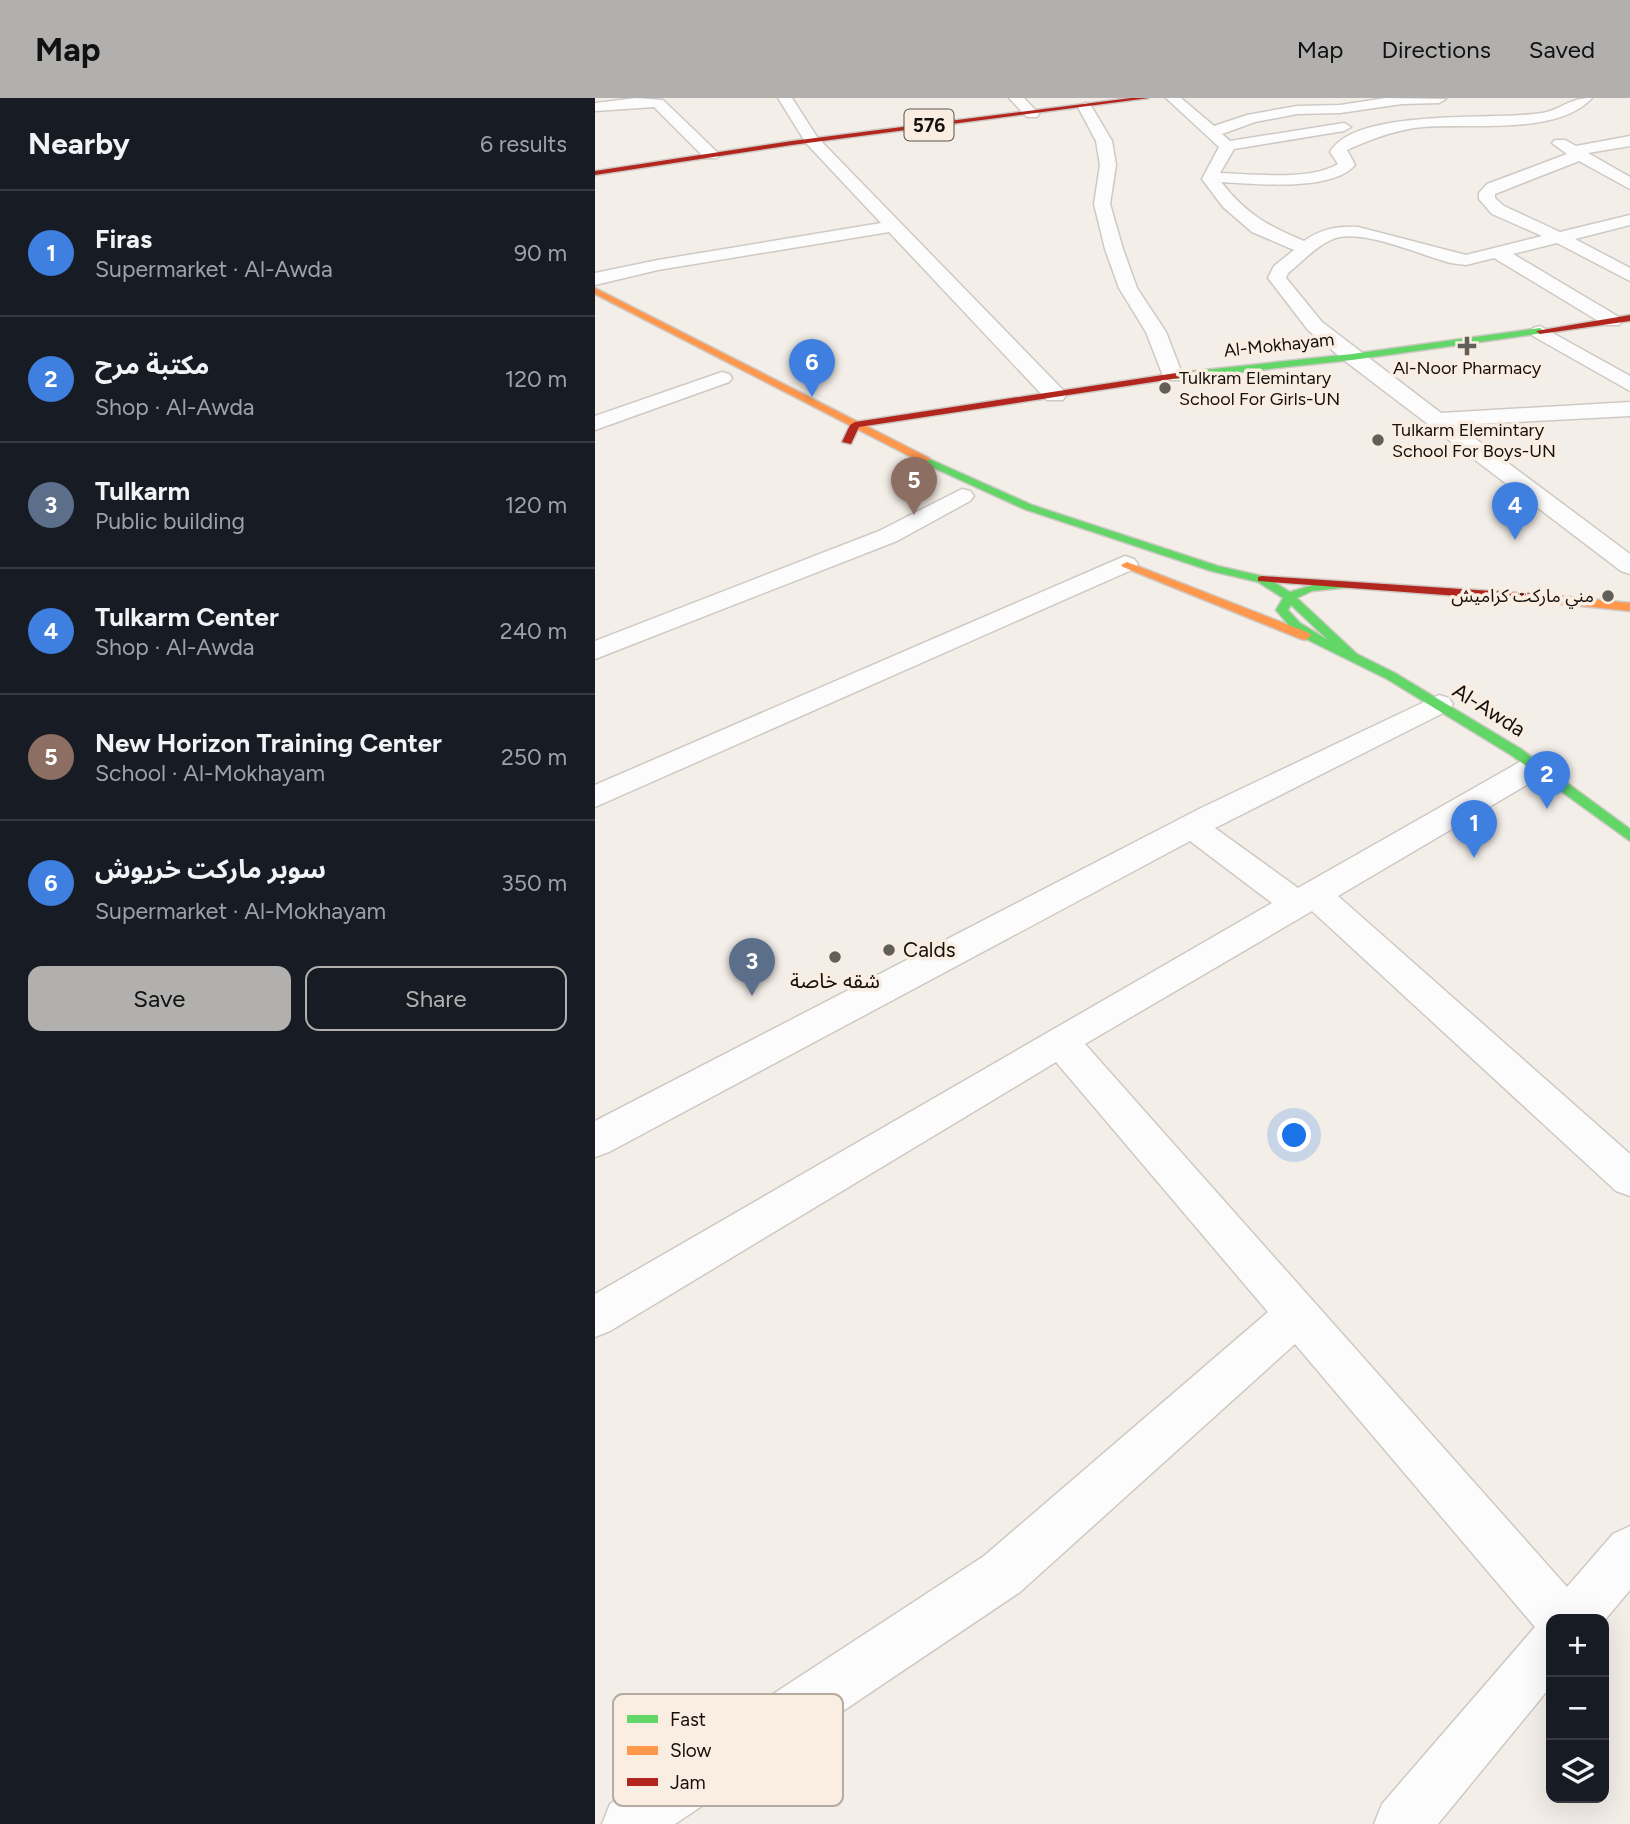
<!DOCTYPE html>
<meta charset="utf-8">
<style>
:root{--surface:#171b24;--page:#242831;--text:#f1f3f6;--muted:#9ea1a6;--line:#363941;--accent:#b1b0af}
body{margin:0;font-family:Figtree,"Noto Sans Arabic",sans-serif;background:var(--page);color:var(--text)}
.controls{position:absolute;right:21px;bottom:21px;display:grid;overflow:hidden;border-radius:14px;box-shadow:0 7px 28px #0002}
.controls button{width:63px;height:63px;display:grid;place-items:center;padding:0;border:0;border-bottom:2px solid var(--line);background:var(--surface);color:var(--text);font:35px sans-serif}
.you{position:absolute;left:700px;top:1038px;width:24px;height:24px;margin:-18px;border:5px solid #fff;border-radius:50%;background:#1a73e8;box-shadow:0 0 0 10px #1a73e833}
.badge{display:grid;place-items:center;width:46px;height:46px;border-radius:50%;background:var(--accent);color:#fff;font-size:23px;font-weight:700}
.pin{position:absolute;translate:-50% -58px;filter:drop-shadow(0 2px 4px #0008)}
.pin::after{content:'';position:absolute;top:37px;width:24px;height:21px;background:inherit;clip-path:polygon(0 0,100% 0,50% 100%)}
.list{margin:0;padding:0;list-style:none}
h2{display:flex;justify-content:space-between;align-items:center;height:91px;margin:0;padding:0 28px;font-size:30px}
h2 small{font-size:23px;font-weight:400;color:var(--muted)}
.list li{display:grid;grid-template-columns:46px 1fr auto;gap:21px;align-items:center;box-sizing:border-box;height:126px;padding:0 28px;border-top:2px solid var(--line)}
.list b{display:block;font-size:26px;white-space:nowrap}
.list p{margin:0;font-size:23px;white-space:nowrap;color:var(--muted)}
.list em{font-size:23px;font-style:normal;color:var(--muted)}
.actions{display:flex;gap:14px;padding:21px 28px}
.actions a{flex:1;padding:16px 0;border:2px solid var(--accent);border-radius:14px;text-align:center;font-size:24px;color:var(--accent)}
.actions .main{background:var(--accent);color:#111}
.icon{flex:none;width:38px;height:38px;fill:none;stroke:currentColor;stroke-width:2;stroke-linecap:round;stroke-linejoin:round}
.map{position:relative;flex:none;width:1035px;height:1726px;overflow:hidden}
header{display:flex;align-items:center;gap:42px;box-sizing:border-box;height:98px;padding:0 35px;background:var(--accent);color:#111}
header strong{font-size:33px}
nav{display:flex;gap:38px;margin-inline-start:auto;font-size:24px}
main{display:flex}
aside{flex:1;background:var(--surface)}
.map>svg:first-child{display:block}
.lines{fill:none;stroke-linecap:round;stroke-linejoin:round}
.street-casing{stroke:#cec9c4;stroke-width:3}
.fast-casing{stroke:#cec9c4;stroke-width:3}
.slow-casing{stroke:#cec9c4;stroke-width:3}
.jam-casing{stroke:#cec9c4;stroke-width:3}
.street{fill:#fdfcfc;fill-rule:evenodd}
.fast{fill:#63d668;fill-rule:evenodd}
.slow{fill:#ff974d;fill-rule:evenodd}
.jam{fill:#b3261e;fill-rule:evenodd}
.poi-dot{fill:#625e59;stroke:#faeee2;stroke-width:2.5}
.labels{text-anchor:middle;stroke-width:7;stroke-linejoin:round;paint-order:stroke}
.far-street-label{font-size:18px;fill:#14100c;stroke:#faeee2}
.far-poi-label{font-size:18px;fill:#14100c;stroke:#faeee2;text-anchor:start}
.shield{fill:#faeee2;stroke:#59534c;stroke-width:2}
.shield-label{font-size:19px;font-weight:bold;fill:#14100c}
.street-label{font-size:21px;fill:#14100c;stroke:#faeee2}
.poi-label{font-size:21px;fill:#14100c;stroke:#faeee2;text-anchor:start}
.key{fill:#faeee2;stroke:#b5aba2;stroke-width:2}
.key-label{font-size:19px;fill:#14100c}
</style>
<header>
<strong>Map</strong>
<nav><a>Map</a><a>Directions</a><a>Saved</a></nav>
</header>
<main>
<aside>
<h2>Nearby<small>6 results</small></h2>
<ul class="list">
<li><span class="badge" style="background:#3f7fe0">1</span><div><b>Firas</b><p>Supermarket · Al-Awda</p></div><em>90 m</em></li>
<li><span class="badge" style="background:#3f7fe0">2</span><div><b>مكتبة مرح</b><p>Shop · Al-Awda</p></div><em>120 m</em></li>
<li><span class="badge" style="background:#5c6f8a">3</span><div><b>Tulkarm</b><p>Public building</p></div><em>120 m</em></li>
<li><span class="badge" style="background:#3f7fe0">4</span><div><b>Tulkarm Center</b><p>Shop · Al-Awda</p></div><em>240 m</em></li>
<li><span class="badge" style="background:#8d6e63">5</span><div><b>New Horizon Training Center</b><p>School · Al-Mokhayam</p></div><em>250 m</em></li>
<li><span class="badge" style="background:#3f7fe0">6</span><div><b>سوبر ماركت خريوش</b><p>Supermarket · Al-Mokhayam</p></div><em>350 m</em></li>
</ul>
<div class="actions"><a class="main">Save</a><a>Share</a></div>
</aside>
<div class="map">
<svg width="1035" height="1726" viewBox="0 0 1035 1726">
<rect width="100%" height="100%" fill="#f4eee8"/>
<g class="lines">
<g class="street-casing">
<path id="street" d="M41,0L68,2L122,54L124,57L122,60H110L59,9L0,13V5Z
M183,0H197L222,39L468,292L471,297L468,302H452L294,134L63,172L0,187V175L63,162L286,125L211,45Z
M414,0H429L444,16L442,19H432Z
M571,0H586L619,28L652,17L702,8L745,7L791,0L851,1L844,5L807,6L745,15L702,16L660,24L627,36L635,43L749,25L756,29L749,33L639,51L625,75C657,76 716,83 743,66L735,54C762,9 899,23 947,15C968,11 973,0 997,0C960,40 869,23 819,30C795,34 774,42 752,52L760,67C737,94 659,86 626,84C651,116 673,128 709,143C726,131 742,128 763,129L871,157L947,138L897,116L884,101V95L892,86L972,56L957,45L960,42H970L981,48L1035,38V48L993,55L1035,79V91L984,63L900,96V100L909,108L965,134L1035,117V127L980,141L1035,170V183L962,145L918,156L1024,219L1027,223L1024,227H1010L899,160L871,167L856,165C827,158 763,128 736,142C720,149 707,164 693,175L691,180L727,224L846,315L1035,304V318L862,327L1035,456V476L1026,473L750,263L713,232L673,180L679,168L699,152L657,134L628,109L607,81L624,49Z
M490,5L495,6L517,43L521,67L515,106L528,151L542,190L571,234L588,278L585,282H571L568,278L551,234L524,190L510,151L499,106L505,67L501,43L483,9Z
M945,228L1035,278V293L938,238L935,234L938,230Z
M127,274L134,276L137,280L134,284L0,332V318Z
M367,391L375,393L379,398L375,403L302,443L0,561V543L284,433Z
M530,458L539,461L543,466L539,471L0,709V687Z
M844,597L854,600L858,606L854,612L620,730L703,790L930,661L941,658L952,661L956,668L952,675L743,798L1035,1056V1098L1021,1093L717,813L490,946L972,1489L1018,1436L1035,1428V1492L1009,1523V1521H956V1588L843,1726H779L787,1706L940,1529L700,1246L425,1494L80,1726H7L15,1706L56,1676L389,1458L673,1214L461,964L15,1233L0,1239V1196L677,805L595,743L14,1054L0,1059V1023L606,710Z"/>
</g>
<g class="fast-casing">
<path id="fast" d="M945,230L949,233L948,235L757,262L581,281L576,278L581,275L757,256Z
M330,359L437,407L623,468L671,479L695,494L724,485H757V489L717,493L702,500L762,556L800,575L926,651L1035,731V743L916,657L792,581L711,541L697,531L681,512L688,500L663,484L616,473L429,411L326,364L325,362ZM696,507L733,542L705,525L693,512Z"/>
</g>
<g class="slow-casing">
<path id="slow" d="M0,190L334,360L335,362L326,364L0,196Z
M532,464L714,535L716,538L710,542L706,541L528,469L526,467Z
M943,496L1035,505V513L939,503V497Z"/>
</g>
<g class="jam-casing">
<path id="jam" d="M536,0H554L197,47L0,77V73L197,43Z
M1035,217V223L945,236L941,233Z
M581,275L584,276V280L264,329L256,346L247,344L255,327L260,324Z
M667,478L943,496L949,500L943,504L663,483V479Z"/>
</g>
<use href="#street" class="street"/>
<use href="#fast" class="fast"/>
<use href="#slow" class="slow"/>
<use href="#jam" class="jam"/>
</g>
<g class="poi-dot">
<path d="M868.5 237.5h7v7h7v7h-7v7h-7v-7h-7v-7h7z"/>
<circle cx="570" cy="290" r="7"/>
<circle cx="783" cy="342" r="7"/>
<circle cx="1013" cy="498" r="7"/>
<circle cx="294" cy="852" r="7"/>
<circle cx="240" cy="859" r="7"/>
</g>
<g class="labels">
<g class="far-street-label">
<text transform="translate(684 247) rotate(-6)" y="6">Al-Mokhayam</text>
</g>
<g class="far-poi-label">
<text x="872" y="276" text-anchor="middle">Al-Noor Pharmacy</text>
<text x="584" y="286">Tulkram Elemintary<tspan x="584" dy="21">School For Girls-UN</tspan></text>
<text x="797" y="338">Tulkarm Elemintary<tspan x="797" dy="21">School For Boys-UN</tspan></text>
<text x="999" y="504" text-anchor="end">مني ماركت كراميش</text>
</g>
<rect class="shield" x="309.5" y="11.5" width="49" height="31" rx="5"/>
<g class="shield-label">
<text x="334" y="34">576</text>
</g>
<g class="street-label">
<text transform="translate(894 612) rotate(32)" y="7">Al-Awda</text>
</g>
<g class="poi-label">
<text x="308" y="859">Calds</text>
<text x="240" y="890" text-anchor="middle">شقه خاصة</text>
</g>
</g>
<rect x="18" y="1596" width="230" height="112" rx="10" class="key"/>
<rect x="32" y="1617" width="31" height="8" fill="#63d668"/>
<rect x="32" y="1648" width="31" height="9" fill="#ff974d"/>
<rect x="32" y="1680" width="31" height="8" fill="#b3261e"/>
<g class="key-label">
<text x="75" y="1628">Fast</text>
<text x="75" y="1659">Slow</text>
<text x="75" y="1691">Jam</text>
</g>
</svg>
<div class="controls">
<button>+</button>
<button>−</button>
<button><svg class="icon" aria-label="layers" viewBox="0 0 24 24"><path d="M12 4l9 5-9 5-9-5zM3 14l9 5 9-5"/></svg></button>
</div>
<div class="you"></div>
<div class="pin badge" style="left:879px;top:760px;background:#3f7fe0">1</div>
<div class="pin badge" style="left:952px;top:711px;background:#3f7fe0">2</div>
<div class="pin badge" style="left:157px;top:898px;background:#5c6f8a">3</div>
<div class="pin badge" style="left:920px;top:442px;background:#3f7fe0">4</div>
<div class="pin badge" style="left:319px;top:417px;background:#8d6e63">5</div>
<div class="pin badge" style="left:217px;top:299px;background:#3f7fe0">6</div>
</div>
</main>
